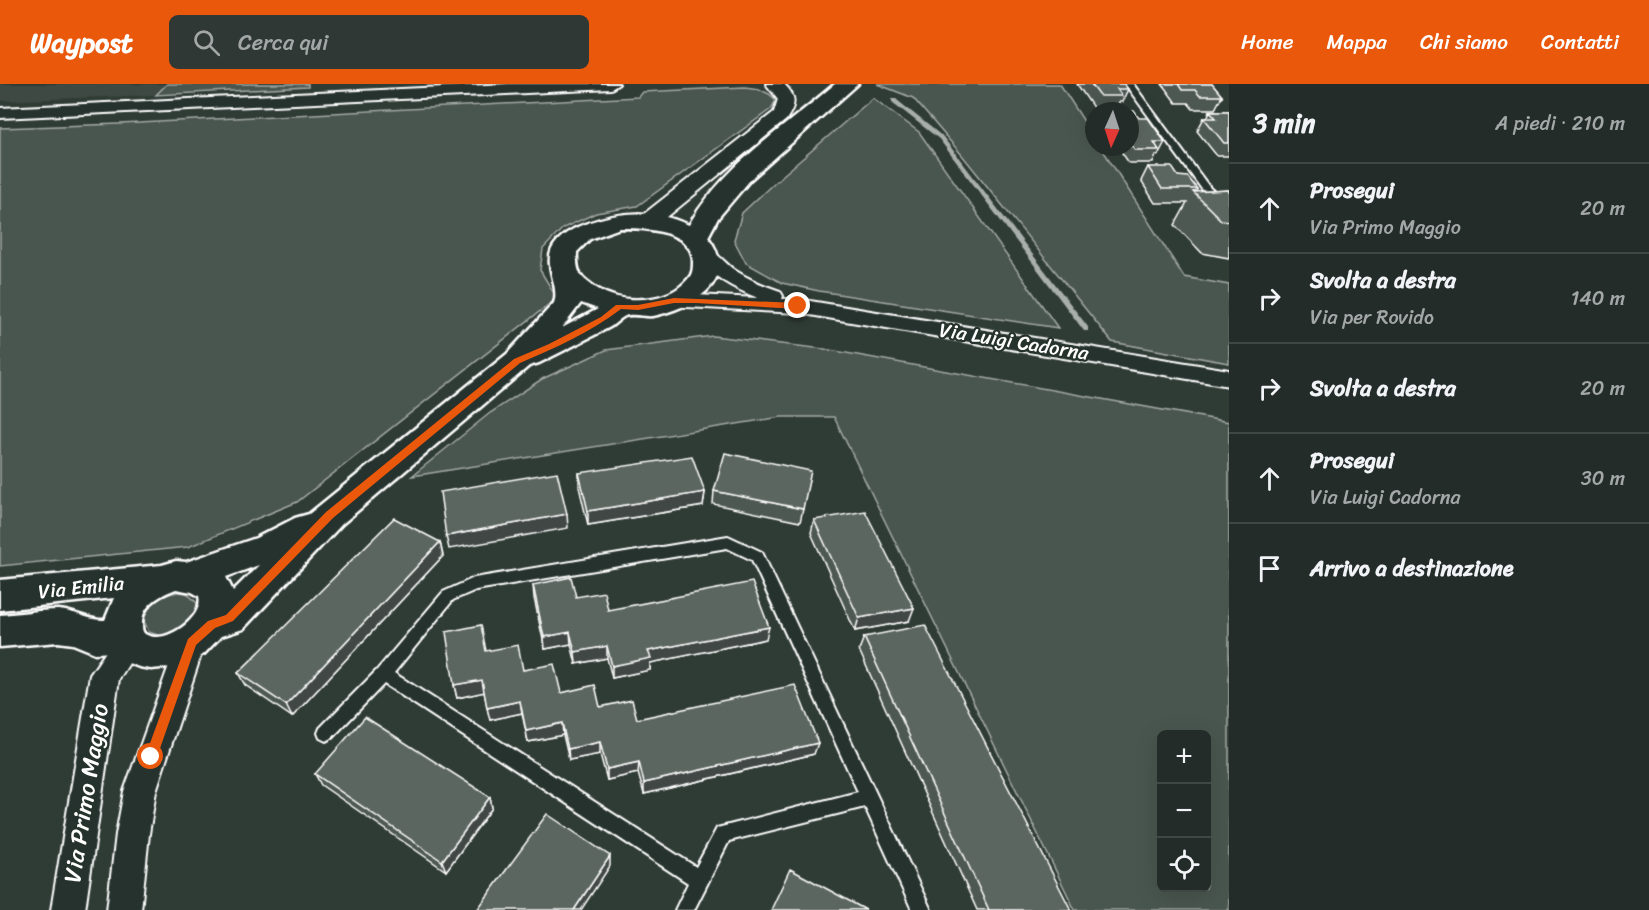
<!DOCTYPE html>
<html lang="it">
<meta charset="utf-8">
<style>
:root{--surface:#232c28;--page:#2f3834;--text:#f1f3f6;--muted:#a3a7a8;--line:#404845;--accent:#ea580c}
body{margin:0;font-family:Sriracha,sans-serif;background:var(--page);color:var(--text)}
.controls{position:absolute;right:18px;bottom:18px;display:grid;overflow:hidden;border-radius:9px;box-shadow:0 6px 24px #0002}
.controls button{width:54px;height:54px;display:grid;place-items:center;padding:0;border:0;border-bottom:2px solid var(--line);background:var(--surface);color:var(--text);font:30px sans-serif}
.compass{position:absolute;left:1085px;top:18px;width:54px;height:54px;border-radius:50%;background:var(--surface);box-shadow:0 6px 24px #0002;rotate:183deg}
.stop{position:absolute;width:18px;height:18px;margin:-14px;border:4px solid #ea580c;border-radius:50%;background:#fff}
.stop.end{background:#ea580c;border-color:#fff;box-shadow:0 2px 6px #0008}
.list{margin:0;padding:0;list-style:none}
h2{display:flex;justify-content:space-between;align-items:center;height:78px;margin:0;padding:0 24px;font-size:26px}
h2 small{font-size:20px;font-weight:400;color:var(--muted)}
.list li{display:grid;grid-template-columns:39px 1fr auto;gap:18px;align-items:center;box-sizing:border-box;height:90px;padding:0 24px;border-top:2px solid var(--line)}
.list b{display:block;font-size:22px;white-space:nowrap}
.list p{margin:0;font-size:20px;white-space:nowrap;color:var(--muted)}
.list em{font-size:20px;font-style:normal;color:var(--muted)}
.icon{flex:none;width:33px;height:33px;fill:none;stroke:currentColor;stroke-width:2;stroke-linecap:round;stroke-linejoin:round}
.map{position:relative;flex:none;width:1229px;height:826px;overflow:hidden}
header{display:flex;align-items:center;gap:36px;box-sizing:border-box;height:84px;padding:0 30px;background:var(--accent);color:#fff}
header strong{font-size:28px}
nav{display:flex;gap:33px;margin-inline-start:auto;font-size:21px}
.search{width:420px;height:54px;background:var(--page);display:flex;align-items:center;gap:15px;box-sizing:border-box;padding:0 21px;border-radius:9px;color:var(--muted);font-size:22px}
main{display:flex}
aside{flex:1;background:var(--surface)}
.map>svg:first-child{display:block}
.built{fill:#3c4842}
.green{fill:#4a544f;stroke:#a4aaa7;stroke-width:1.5;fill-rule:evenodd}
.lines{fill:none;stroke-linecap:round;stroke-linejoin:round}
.stream{fill:#a9afac;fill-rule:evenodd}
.lane-casing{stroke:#fff;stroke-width:4}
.street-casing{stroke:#fff;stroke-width:4}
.secondary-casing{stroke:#fff;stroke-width:5}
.lane{fill:#26332d;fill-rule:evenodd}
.street{fill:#26332d;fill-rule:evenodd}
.secondary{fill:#26332d;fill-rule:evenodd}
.wall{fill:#4e5853;stroke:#fff;stroke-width:1.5}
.shaded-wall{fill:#404744;stroke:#fff;stroke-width:1.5}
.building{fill:#5b6661;stroke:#fff;stroke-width:1.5}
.route{fill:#ea580c}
.labels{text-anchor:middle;stroke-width:4.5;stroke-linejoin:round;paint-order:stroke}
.street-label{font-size:20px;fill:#fff;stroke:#26332d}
.near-street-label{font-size:24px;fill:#fff;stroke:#26332d}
</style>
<header>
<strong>Waypost</strong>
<div class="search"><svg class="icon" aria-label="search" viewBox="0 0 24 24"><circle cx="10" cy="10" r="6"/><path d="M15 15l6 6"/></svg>Cerca qui</div>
<nav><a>Home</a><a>Mappa</a><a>Chi siamo</a><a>Contatti</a></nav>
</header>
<main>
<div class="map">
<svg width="1229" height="826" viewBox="0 0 1229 826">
<rect width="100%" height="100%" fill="#2f3b35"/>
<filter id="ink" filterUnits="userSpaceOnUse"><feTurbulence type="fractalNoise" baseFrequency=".0167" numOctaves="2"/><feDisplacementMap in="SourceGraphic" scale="12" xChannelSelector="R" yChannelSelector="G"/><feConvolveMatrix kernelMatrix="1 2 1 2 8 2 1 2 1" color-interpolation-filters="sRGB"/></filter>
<g filter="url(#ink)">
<path class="built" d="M0,0H167L156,11L0,17Z"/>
<path class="green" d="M167,0H308V3L156,11Z
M877,0H1060L1094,53V63H1101L1184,193L1229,201V279L1112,258L962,71L913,14Z
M745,3L759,5L769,10L776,16L771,25L637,122L596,129L563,144L543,165L540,186L555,211L553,217L297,418L188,463L0,482V44L120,40L638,13L642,8Z
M873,14L919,48L1058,244L819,207L782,199L746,179L734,156L742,129L775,98Z
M713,252L824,265L1229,338V826H1075L834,333H781L412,392L490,329L542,295L606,266ZM1162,650H1206V804H1162Z
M178,508L187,509L197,519L195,534C180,545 169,557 149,548L144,537C147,519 161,511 178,508Z"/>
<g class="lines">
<path class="stream" d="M892,14H896L897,16L943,53L1088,243V247H1084L939,55L892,18Z"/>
<g class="lane-casing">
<path id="lane" d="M1125,0H1133L1210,104L1229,121V129L1204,108Z
M728,452L762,468L931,826H912L865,723L729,757L694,826H675L688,799L384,600L332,654L326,657L320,654L318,649L320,644L377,586L443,508L474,494ZM727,464L752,476L858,708L717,744L696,783L394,589L453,516L476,506Z"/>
</g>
<g class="street-casing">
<path id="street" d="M508,0H619L611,5L0,34V24Z
M766,0H784C797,13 796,21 786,36L667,133L654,141H640L637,137L640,133L774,28L778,15Z
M705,164C717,167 725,180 736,187C750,196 765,202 780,207L783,212L782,215H798L1229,286V302L798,229L667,222L663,217L667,212L674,210L758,214C733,204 710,192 695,170L698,166Z
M128,547L138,550L142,559L119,595L85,826H51L90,591L118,550Z
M191,547L201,550L205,559L156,707L149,750L141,826H107L116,750L124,707L177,559L181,550Z"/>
</g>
<g class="secondary-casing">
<path id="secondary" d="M835,0H858L750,96L718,134L708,153C741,197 692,224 653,232C644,233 633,229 625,232C620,234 615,240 610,243C587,255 563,267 539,279L529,282L342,440L243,545L221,552L204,570L172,583L151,585L139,583L126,578L114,568L95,569L73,560L58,558L0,563V531C19,530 39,526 58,526C75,527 90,537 105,536L114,514L0,526V496L162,481L176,477L186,478L256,454L295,434L309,430L507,270L554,219C560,202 544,183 552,165C558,153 573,144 585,140C621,127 652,125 689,141C723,82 785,43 835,0ZM620,144C643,144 692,146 693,177C693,184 693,190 688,195C669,219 623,221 598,205C580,193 576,190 577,168L590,155ZM581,219L598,225L562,244ZM259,481L233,507L226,493ZM176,505L192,508L199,512C205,533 166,561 147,551C142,549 142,545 142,539C142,521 160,511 176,505Z"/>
</g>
<use href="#lane" class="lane"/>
<use href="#street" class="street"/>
<use href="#secondary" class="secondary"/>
</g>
<path class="wall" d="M1077,0H1124L1128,5L1122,18H1119L1117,25H1094Z
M1162,0H1212L1222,12L1215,25H1193L1188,19H1176Z
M1130,27L1165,58L1158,71H1156L1153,79H1129L1118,63H1130Z
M1210,27H1229V72H1217L1197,47L1204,34H1207Z
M1148,83L1178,92L1197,105L1196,108L1229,106V174L1202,169L1175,141L1187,119H1155L1141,97Z
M579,389L705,408L703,422L588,441L579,403Z
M714,407L803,425L800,438L713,420Z
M814,436L909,537L855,547L811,449Z
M440,458L443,472L292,633L245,601L238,589Z
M533,501L576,513L608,526L766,555L650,579V586L612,594L607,574L576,580L571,560L545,565L534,514Z
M864,553L1071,826H977L859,566Z
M486,567L523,586L561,609L637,635L814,670L644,710L638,689L607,696L600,670L569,676L563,651L528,658L522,629L490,636L484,608L457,614L454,601Z
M315,690L490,713L492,724L446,787L321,701Z"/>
<path class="shaded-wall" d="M705,408L703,422L588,441V427Z
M567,430L568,444L449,465L446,452Z
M440,458L443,472L292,633L286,621Z
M914,524L909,537L855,547L859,534Z
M769,543L766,555L650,579V586L612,594V582L648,567Z
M570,548L571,560L545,565L544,553Z
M607,562V574L576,580L575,568Z
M482,596L485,608L457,614L454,601Z
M520,617L522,629L490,636L487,624Z
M562,639L563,651L528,658L526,647Z
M600,658V670L569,676L568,665Z
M818,659L814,670L644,710V699Z
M639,678L638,689L607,696V685Z
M490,713L492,724L446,787L442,777Z
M610,772V782L581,826H574Z"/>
<path class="building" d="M1091,0H1124L1128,5H1117L1122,12H1100Z
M1178,0H1212L1222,12H1200L1195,6H1182Z
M1130,27H1134L1139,34H1148L1165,58H1154L1159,66H1135L1130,59Z
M1210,27H1229V59H1224L1204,34H1216Z
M1148,83H1172L1178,92L1188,93L1197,105H1162Z
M1229,106V137L1221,136L1193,108Z
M725,369L811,387L803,425L714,407Z
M692,372L705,408L588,427L579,389Z
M557,388L567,430L446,452L440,408Z
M865,427L914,524L859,534L814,436Z
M394,434L440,458L286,621L238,589Z
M571,493L576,513L604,508L608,526L752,498L769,543L648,567L651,574L612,582L607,562L575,568L570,548L544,553L533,501Z
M481,541L486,567L518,561L523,586L554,580L561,609L595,601L600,623L632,616L637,635L795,601L818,659L644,699L639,678L607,685L600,658L568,665L562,639L526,647L520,617L487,624L482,596L454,601L446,548Z
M925,541L1071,826H989L864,553Z
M365,633L490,713L442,777L315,690Z
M547,730L610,772L574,826H477Z
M790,785L866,826H771Z"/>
</g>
<path class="route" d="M674,214L798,219L802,222L798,225L696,219H674L638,226L621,225C591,248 555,264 520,279L333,434L233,537L215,544L196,561L157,673L155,677H146L145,673L188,555L208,537L226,531L326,428L514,275L549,260L601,233L616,221H638Z"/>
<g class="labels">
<g class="street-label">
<text transform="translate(1014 257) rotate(9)" y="7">Via Luigi Cadorna</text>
<text transform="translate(81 503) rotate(-6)" y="7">Via Emilia</text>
</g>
<g class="near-street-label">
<text transform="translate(86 709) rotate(-81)" y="8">Via Primo Maggio</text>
</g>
</g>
</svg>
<div class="controls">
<button>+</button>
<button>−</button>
<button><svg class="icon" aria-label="locate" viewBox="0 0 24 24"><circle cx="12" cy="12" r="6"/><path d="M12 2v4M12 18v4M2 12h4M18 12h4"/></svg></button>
</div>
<svg class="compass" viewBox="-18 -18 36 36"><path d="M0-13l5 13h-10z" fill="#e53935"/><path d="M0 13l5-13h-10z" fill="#a3a7a8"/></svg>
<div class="stop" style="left:151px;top:673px"></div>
<div class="stop end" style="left:798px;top:222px"></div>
</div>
<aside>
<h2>3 min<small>A piedi · 210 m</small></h2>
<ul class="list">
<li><svg class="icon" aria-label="ahead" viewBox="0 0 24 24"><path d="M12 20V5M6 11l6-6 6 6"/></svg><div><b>Prosegui</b><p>Via Primo Maggio</p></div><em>20 m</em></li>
<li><svg class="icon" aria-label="right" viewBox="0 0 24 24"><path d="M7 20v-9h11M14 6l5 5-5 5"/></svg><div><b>Svolta a destra</b><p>Via per Rovido</p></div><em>140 m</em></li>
<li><svg class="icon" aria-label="right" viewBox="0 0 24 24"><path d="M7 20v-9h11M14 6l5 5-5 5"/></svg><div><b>Svolta a destra</b></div><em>20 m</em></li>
<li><svg class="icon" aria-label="ahead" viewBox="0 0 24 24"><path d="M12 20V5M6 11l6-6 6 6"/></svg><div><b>Prosegui</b><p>Via Luigi Cadorna</p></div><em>30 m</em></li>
<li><svg class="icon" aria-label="arrive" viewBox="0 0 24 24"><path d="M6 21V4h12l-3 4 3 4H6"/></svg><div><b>Arrivo a destinazione</b></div></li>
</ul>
</aside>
</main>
